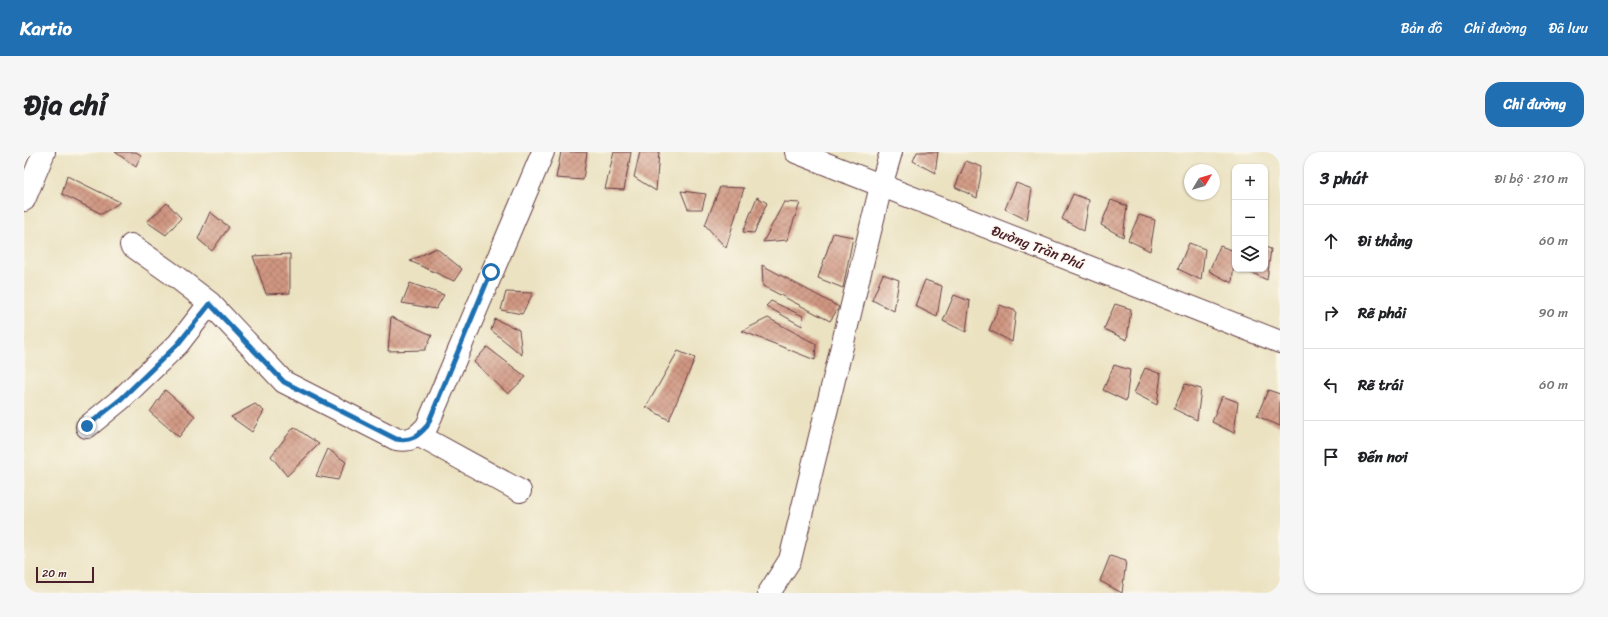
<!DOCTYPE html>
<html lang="vi">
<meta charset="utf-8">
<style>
:root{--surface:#fff;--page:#f6f6f6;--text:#202124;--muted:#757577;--line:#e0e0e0;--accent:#1f6fb2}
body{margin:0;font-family:Sriracha,sans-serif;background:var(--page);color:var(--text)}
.controls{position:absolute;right:12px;top:12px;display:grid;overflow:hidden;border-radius:8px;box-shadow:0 1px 3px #0004}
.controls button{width:36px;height:36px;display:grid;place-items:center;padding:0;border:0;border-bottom:1px solid var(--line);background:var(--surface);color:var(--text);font:20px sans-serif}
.compass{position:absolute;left:1160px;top:12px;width:36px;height:36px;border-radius:50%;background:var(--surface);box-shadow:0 1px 3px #0004;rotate:52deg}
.scale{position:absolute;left:12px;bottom:10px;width:58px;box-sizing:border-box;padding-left:4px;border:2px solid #4a1f2b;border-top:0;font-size:11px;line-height:14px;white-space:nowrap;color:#4a1f2b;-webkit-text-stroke:3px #fbf7ec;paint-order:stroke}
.stop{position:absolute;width:12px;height:12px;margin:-9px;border:3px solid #1f6fb2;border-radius:50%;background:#fff}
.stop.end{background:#1f6fb2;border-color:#fff;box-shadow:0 1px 4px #0008}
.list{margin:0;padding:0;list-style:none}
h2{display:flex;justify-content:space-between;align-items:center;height:52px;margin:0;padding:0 16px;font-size:17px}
h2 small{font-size:13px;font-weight:400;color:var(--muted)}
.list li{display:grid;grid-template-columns:26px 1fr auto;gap:12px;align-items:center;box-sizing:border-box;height:72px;padding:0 16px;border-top:1px solid var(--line)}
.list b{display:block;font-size:15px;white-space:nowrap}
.list em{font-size:13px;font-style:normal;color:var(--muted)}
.icon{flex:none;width:22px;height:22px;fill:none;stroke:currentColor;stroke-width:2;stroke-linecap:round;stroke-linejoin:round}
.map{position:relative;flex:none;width:1256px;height:441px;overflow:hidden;border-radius:16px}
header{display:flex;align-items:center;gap:24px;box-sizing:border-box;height:56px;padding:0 20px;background:var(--accent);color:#fff}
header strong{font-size:19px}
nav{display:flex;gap:22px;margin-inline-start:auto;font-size:14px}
.intro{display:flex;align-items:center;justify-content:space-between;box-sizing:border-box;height:96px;padding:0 24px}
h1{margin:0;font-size:28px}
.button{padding:10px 18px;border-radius:16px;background:var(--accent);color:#fff;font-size:14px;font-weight:700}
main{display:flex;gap:24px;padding:0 24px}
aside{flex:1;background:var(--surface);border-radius:16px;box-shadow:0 1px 3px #0004}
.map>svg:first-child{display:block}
.building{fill:url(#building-cross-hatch)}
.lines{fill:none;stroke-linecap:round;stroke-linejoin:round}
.minor-casing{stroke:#623c42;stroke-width:24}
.tertiary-casing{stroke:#623c42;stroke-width:24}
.minor{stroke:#fff;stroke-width:22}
.tertiary{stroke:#fff;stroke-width:22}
.route{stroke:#1f6fb2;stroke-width:5}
.labels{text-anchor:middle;stroke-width:3;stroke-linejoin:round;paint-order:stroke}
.street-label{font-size:14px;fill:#4a1f2b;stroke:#fbf7ec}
</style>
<header>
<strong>Kartio</strong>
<nav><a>Bản đồ</a><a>Chỉ đường</a><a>Đã lưu</a></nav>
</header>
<div class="intro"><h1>Địa chỉ</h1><a class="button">Chỉ đường</a></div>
<main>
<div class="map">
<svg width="1256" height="441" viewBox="0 0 1256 441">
<defs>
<pattern id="building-cross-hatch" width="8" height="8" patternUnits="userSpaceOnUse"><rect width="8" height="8" fill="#d09681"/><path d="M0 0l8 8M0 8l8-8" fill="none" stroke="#ab7a6a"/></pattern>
</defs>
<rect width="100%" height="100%" fill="#fbf7ec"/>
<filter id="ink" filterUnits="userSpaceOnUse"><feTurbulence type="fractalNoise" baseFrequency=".025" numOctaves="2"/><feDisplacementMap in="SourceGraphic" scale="8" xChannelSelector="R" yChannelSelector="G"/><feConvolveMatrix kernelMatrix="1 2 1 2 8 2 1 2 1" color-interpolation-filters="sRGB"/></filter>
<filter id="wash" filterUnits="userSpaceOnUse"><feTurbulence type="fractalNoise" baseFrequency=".012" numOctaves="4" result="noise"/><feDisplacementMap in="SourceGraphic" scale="16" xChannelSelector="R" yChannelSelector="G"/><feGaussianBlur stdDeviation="0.9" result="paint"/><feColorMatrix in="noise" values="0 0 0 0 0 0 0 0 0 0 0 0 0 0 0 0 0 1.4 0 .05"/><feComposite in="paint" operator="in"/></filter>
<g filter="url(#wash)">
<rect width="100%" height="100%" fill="#ebe2c1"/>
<g id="blocks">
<path class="building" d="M91,0H112L117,3L112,15Z
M537,0H563L559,28L532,26Z
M590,0H607L600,38L581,37Z
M616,0H635L632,39L610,25Z
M893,0H914L911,21L889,9Z
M942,9L958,15L953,46L931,35Z
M43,24L96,50L78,62L38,42Z
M992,31L1008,37L1003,68L981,57Z
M696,35L720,36L702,96L681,73Z
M657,39L682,42L678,57H664Z
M1049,42L1065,48L1060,79L1038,67Z
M733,45L743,51L730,81L719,80Z
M1087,48L1103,54L1099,85L1077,73Z
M760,50L776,51L763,88L739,90Z
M143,51L157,66L142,83L123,70Z
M186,60L205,75L188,99L174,87Z
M1115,63L1131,68L1126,99L1104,88Z
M809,81L829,85L819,136L794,126Z
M1165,91L1181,97L1177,128L1154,117Z
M1196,94L1211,99L1208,131L1185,119Z
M1241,95L1247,97L1243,128L1220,117H1241Z
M412,96L438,117L430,129L386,109Z
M266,102V141L242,142L229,104Z
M738,113L815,155L806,169L739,134Z
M859,122L875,128L870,159L848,148Z
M901,128L918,134L913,165L891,154Z
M386,131L420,143L412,157L378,151Z
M482,140L509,141L498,162L477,158Z
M930,143L946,149L942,180L919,169Z
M747,149L779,164L778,174L742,154Z
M1091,152L1107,157L1103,188L1080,177Z
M976,153L992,159L988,190L965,178Z
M367,165L408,183L401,198L364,199Z
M744,166L792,192L791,208L718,179Z
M471,167L495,178L498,203L467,178Z
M463,195L502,225L484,242L450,210Z
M654,199L671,206L645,268L622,255Z
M1090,213L1106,218L1102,249L1079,238Z
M1121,216L1137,222L1133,253L1110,241Z
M1161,232L1177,237L1173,268L1150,257Z
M141,238L171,264L155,285L126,260Z
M1244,238L1256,242V274L1233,264Z
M1198,244L1214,250L1210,281L1188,270Z
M231,252L240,259L228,280L207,265Z
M270,275L295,292L263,324L247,304Z
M304,297L322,310L314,328L292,324Z
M1086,404L1102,409L1098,441L1076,429Z"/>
</g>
</g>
<g filter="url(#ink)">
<use href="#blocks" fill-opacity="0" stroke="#623c42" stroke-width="1"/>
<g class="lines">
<g class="minor-casing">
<path id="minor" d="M0,48L20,0
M107,93L151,124L186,151L260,230L372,287C387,290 394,284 403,274L519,0
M63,275L97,247L154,192L186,151
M394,283L496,339
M745,441L766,408L857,34L867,0"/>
</g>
<g class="tertiary-casing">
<path id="tertiary" d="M772,0L1256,190"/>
</g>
<use href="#minor" class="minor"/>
<use href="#tertiary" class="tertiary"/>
</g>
</g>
<g class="lines" filter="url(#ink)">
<path class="route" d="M63,274L97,247L154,192L186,152L260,230L372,287C387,290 394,284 403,274L467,120"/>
</g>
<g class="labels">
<g class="street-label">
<text transform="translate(1014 95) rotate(21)" y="5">Đường Trần Phú</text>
</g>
</g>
</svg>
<div class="controls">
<button>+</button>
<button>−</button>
<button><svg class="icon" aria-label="layers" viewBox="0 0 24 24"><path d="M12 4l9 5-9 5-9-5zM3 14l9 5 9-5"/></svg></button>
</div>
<svg class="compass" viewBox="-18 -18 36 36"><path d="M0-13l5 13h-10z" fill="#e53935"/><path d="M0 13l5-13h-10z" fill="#757577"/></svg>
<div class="scale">20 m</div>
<div class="stop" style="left:467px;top:120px"></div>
<div class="stop end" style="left:63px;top:274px"></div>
</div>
<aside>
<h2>3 phút<small>Đi bộ · 210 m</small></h2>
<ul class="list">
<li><svg class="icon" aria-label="ahead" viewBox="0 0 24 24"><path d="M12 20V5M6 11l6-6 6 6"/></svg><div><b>Đi thẳng</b></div><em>60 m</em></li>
<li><svg class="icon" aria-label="right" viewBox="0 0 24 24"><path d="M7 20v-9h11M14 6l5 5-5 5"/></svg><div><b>Rẽ phải</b></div><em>90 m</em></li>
<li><svg class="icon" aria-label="left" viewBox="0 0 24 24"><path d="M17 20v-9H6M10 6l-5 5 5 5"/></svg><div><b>Rẽ trái</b></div><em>60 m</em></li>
<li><svg class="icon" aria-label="arrive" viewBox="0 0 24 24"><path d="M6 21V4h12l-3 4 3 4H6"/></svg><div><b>Đến nơi</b></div></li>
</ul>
</aside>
</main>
